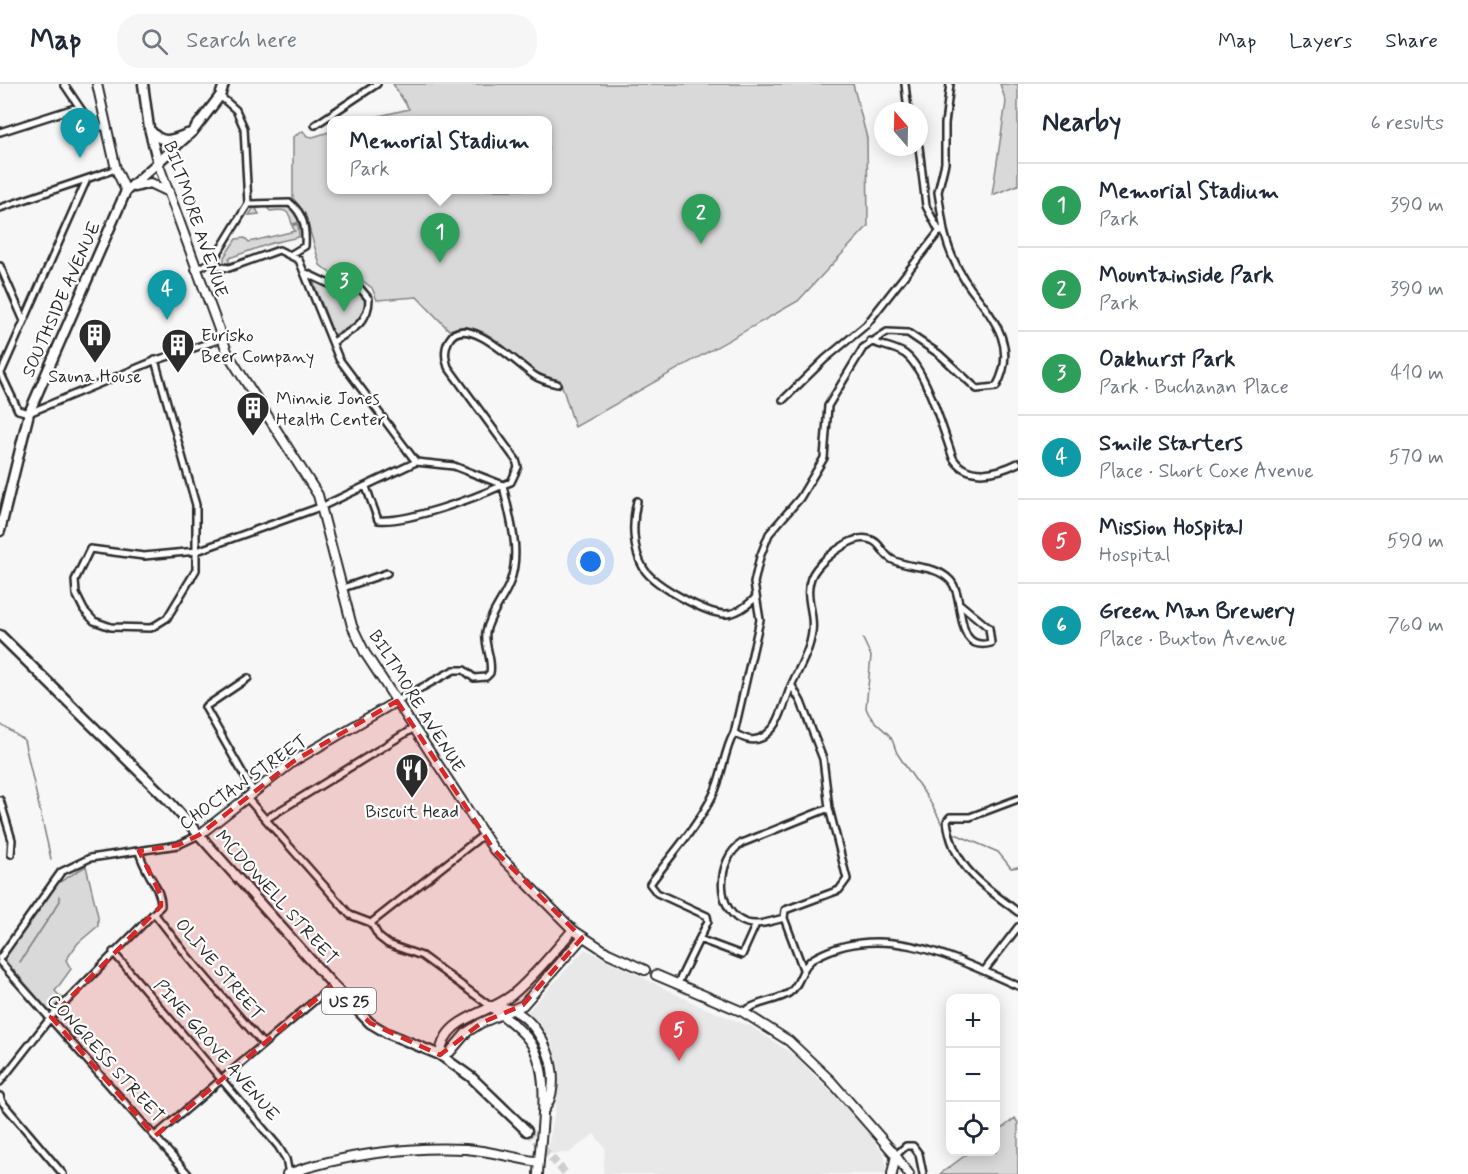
<!DOCTYPE html>
<meta charset="utf-8">
<style>
:root{--surface:#fff;--page:#f6f6f7;--text:#1f2937;--muted:#747a83;--line:#e0e1e3;--accent:#2b2b2b}
body{margin:0;font-family:Mynerve,sans-serif;background:var(--page);color:var(--text)}
.controls{position:absolute;right:18px;bottom:18px;display:grid;overflow:hidden;border-radius:12px;box-shadow:0 3px 15px #0003}
.controls button{width:54px;height:54px;display:grid;place-items:center;padding:0;border:0;border-bottom:2px solid var(--line);background:var(--surface);color:var(--text);font:30px sans-serif}
.compass{position:absolute;left:874px;top:18px;width:54px;height:54px;border-radius:50%;background:var(--surface);box-shadow:0 3px 15px #0003;rotate:340deg}
.you{position:absolute;left:591px;top:478px;width:21px;height:21px;margin:-15px;border:4px solid #fff;border-radius:50%;background:#1a73e8;box-shadow:0 0 0 9px #1a73e833}
.badge{display:grid;place-items:center;width:39px;height:39px;border-radius:50%;background:var(--accent);color:#fff;font-size:20px;font-weight:700}
.pin{position:absolute;translate:-50% -50px;filter:drop-shadow(0 2px 3px #0008)}
.pin::after{content:'';position:absolute;top:32px;width:21px;height:18px;background:inherit;clip-path:polygon(0 0,100% 0,50% 100%)}
.popup{position:absolute;left:327px;top:32px;width:225px;height:78px;box-sizing:border-box;display:grid;place-content:center;border-radius:12px;background:var(--surface);filter:drop-shadow(0 2px 4px #0005);font-size:20px;white-space:nowrap;color:var(--muted)}
.popup b{font-size:22px;color:var(--text)}
.popup::after{content:'';position:absolute;left:50%;top:100%;margin-left:-12px;border:12px solid transparent;border-top-color:var(--surface)}
.list{margin:0;padding:0;list-style:none}
h2{display:flex;justify-content:space-between;align-items:center;height:78px;margin:0;padding:0 24px;font-size:26px}
h2 small{font-size:20px;font-weight:400;color:var(--muted)}
.list li{display:grid;grid-template-columns:39px 1fr auto;gap:18px;align-items:center;box-sizing:border-box;height:84px;padding:0 24px;border-top:2px solid var(--line)}
.list b{display:block;font-size:22px;white-space:nowrap}
.list p{margin:0;font-size:20px;white-space:nowrap;color:var(--muted)}
.list em{font-size:20px;font-style:normal;color:var(--muted)}
.icon{flex:none;width:33px;height:33px;fill:none;stroke:currentColor;stroke-width:2;stroke-linecap:round;stroke-linejoin:round}
.map{position:relative;flex:none;width:1018px;height:1090px;overflow:hidden}
header{display:flex;align-items:center;gap:36px;box-sizing:border-box;height:84px;padding:0 30px;background:var(--surface);border-bottom:2px solid var(--line)}
header strong{font-size:28px}
nav{display:flex;gap:33px;margin-inline-start:auto;font-size:21px}
.search{width:420px;height:54px;background:var(--page);display:flex;align-items:center;gap:15px;box-sizing:border-box;padding:0 21px;border-radius:24px;color:var(--muted);font-size:22px}
main{display:flex}
aside{flex:1;background:var(--surface)}
.map>svg:first-child{display:block}
.built{fill:#e8e8e8}
.green{fill:#d9d9d9;stroke:#828282;stroke-width:1.5}
.lines{fill:none;stroke-linecap:round;stroke-linejoin:round}
.stream{stroke:#7b7b7b;stroke-width:1.5}
.primary-tunnel{stroke:#cecece;stroke-width:8;stroke-dasharray:8 4;stroke-linecap:butt}
.street-casing{stroke:#2b2b2b;stroke-width:10}
.secondary-casing{stroke:#2b2b2b;stroke-width:12}
.primary-casing{stroke:#2b2b2b;stroke-width:13}
.street{stroke:#fff;stroke-width:5}
.secondary{stroke:#fff;stroke-width:8}
.primary{stroke:#fff;stroke-width:8}
.marked{fill:#d62828;fill-opacity:0.2;stroke:#d62828;stroke-width:4.5;stroke-dasharray:12 8;stroke-linejoin:round}
.labels{text-anchor:middle;stroke-width:4.5;stroke-linejoin:round;paint-order:stroke}
.shield{fill:#fff;stroke:#6b6b6b;stroke-width:1.5}
.shield-label{font-size:16px;font-weight:bold;fill:#2b2b2b}
.street-label{font-size:18px;fill:#2b2b2b;stroke:#fff}
.poi-label{font-size:18px;fill:#2b2b2b;stroke:#fff;text-anchor:start}
</style>
<header>
<strong>Map</strong>
<div class="search"><svg class="icon" aria-label="search" viewBox="0 0 24 24"><circle cx="10" cy="10" r="6"/><path d="M15 15l6 6"/></svg>Search here</div>
<nav><a>Map</a><a>Layers</a><a>Share</a></nav>
</header>
<main>
<div class="map">
<svg width="1018" height="1090" viewBox="0 0 1018 1090">
<rect width="100%" height="100%" fill="#f7f7f7"/>
<filter id="ink" filterUnits="userSpaceOnUse"><feTurbulence type="fractalNoise" baseFrequency=".0167" numOctaves="2"/><feDisplacementMap in="SourceGraphic" scale="12" xChannelSelector="R" yChannelSelector="G"/><feConvolveMatrix kernelMatrix="1 2 1 2 8 2 1 2 1" color-interpolation-filters="sRGB"/></filter>
<g filter="url(#ink)">
<path class="built" d="M585,865L702,923L752,943L794,971L852,1029L884,1070L888,1090H603L605,1064L594,1050L569,1069L552,1070L548,1064L557,1014L559,983L551,956L528,927Z"/>
<path class="green" d="M393,0H853L867,54L868,142L798,217L575,343L560,296C552,294 544,293 537,289C511,273 484,232 449,246L417,213L377,216L372,204L360,195L334,192L320,181L305,130L293,114V53L303,47L307,52L313,53L332,47V106H548V36H362L409,25Z
M1000,0H1018V101L992,111L1006,18Z
M283,121L296,128L301,138L292,140C289,125 284,125 270,127L266,122L256,125L259,130L249,131L255,122Z
M298,140L299,153L272,159L229,174V179H224V173L236,155L245,154L249,158L295,147L292,142Z
M313,197L332,205L358,207L364,214L366,224L354,241L334,251Z
M86,782L98,832V842L78,859L66,876L71,885L55,907L64,916L53,928L49,927L3,874L53,802Z
M1015,1034L1018,1039V1090H940L970,1068H996V1049Z"/>
<g class="lines">
<path class="stream" d="M863,555L871,572L866,624C871,638 880,641 889,651C895,658 894,666 899,672C914,696 932,716 943,743
M0,640L24,656L51,775
M953,749L998,768L1011,784L1018,783
M20,878L60,817L59,812"/>
<path class="primary-tunnel" d="M527,1047L566,1090"/>
<g class="street-casing">
<path id="street" d="M64,0L93,43H106
M905,0L908,27
M315,41L377,0
M0,48L78,23
M248,120L290,119C304,130 306,144 305,162L290,171
M0,124L116,85
M213,177L221,183L229,184L279,166L299,176L339,275L416,378
M0,182L24,237
M195,186L213,177L248,120L244,44L236,26L220,12
M306,189L329,200L359,203L369,215C369,239 351,247 333,258
M870,257C881,262 895,263 905,270C926,285 944,349 953,374C967,397 998,389 1018,379
M155,276L196,421V486L167,534L151,544L111,543L94,537L84,526L76,510L75,496L90,465L144,472L197,467L323,422L416,378L454,382L503,401L511,398L518,383L516,376L448,283C445,273 444,265 449,256C465,226 519,282 535,292C541,296 549,298 557,300
M0,288L18,326L29,329L154,277L221,255
M1,289L87,95
M783,316L825,275L866,241L938,149L944,147L938,108L945,79V40L950,0
M366,403L378,436C407,439 475,414 503,401C509,433 522,466 510,498C504,515 490,529 486,548C484,562 493,575 490,589L486,593L474,594L464,586H454L397,617
M637,417C632,439 632,465 644,485C654,501 705,529 724,530C736,531 748,521 756,513
M343,504L387,489
M248,594L205,623L253,707
M792,602L801,618L823,675L829,724L847,795L839,806L785,826L784,834L803,885
M734,649C743,654 752,659 763,653C767,650 773,645 776,640C782,629 786,615 791,602C799,584 810,567 812,548C815,529 804,513 811,494C816,481 834,467 846,460C853,456 860,453 868,455C880,457 882,469 891,475C910,486 933,479 950,496C967,514 952,569 991,559L989,544L960,520
M246,713L350,831L371,839L379,853L388,860L422,872L490,922
M1018,715L970,733H950L947,737C953,784 983,801 1018,828
M0,716L12,756L11,770
M266,735L414,644
M154,829L189,874L263,960
M784,834C772,837 759,842 747,839C714,829 716,775 742,759L829,724
M371,839L483,751
M699,855L742,871L756,840
M113,868L278,1062L286,1075L289,1090
M0,874L61,788L90,774L178,761L199,751
M0,878L188,1090
M984,887L1018,843
M677,901L708,837L707,832L657,809L650,800C671,771 697,743 713,711C723,691 723,669 734,649L760,536L754,499L760,473L769,450L800,414L824,374L828,322L863,264L887,248L908,249L939,270L977,305L996,303C1018,264 995,236 971,205C958,188 949,168 944,147L938,145L926,122L919,63
M743,928C757,917 775,918 789,909C802,900 800,881 816,873C883,836 956,875 1018,902
M0,998L51,933L161,822C162,804 143,787 139,767
M0,1012L2,1018L63,1090
M155,1052L333,901
M896,1071L906,1062H913L919,1070L923,1090"/>
</g>
<g class="secondary-casing">
<path id="secondary" d="M97,0L116,85L126,107
M158,79L228,270L318,411L352,542L365,569L494,766L573,846L608,869L645,886
M199,751L294,677L397,617
M573,846C553,868 534,893 512,911C487,931 444,932 440,971L450,968L467,948L481,939L523,921L582,854
M656,891L743,928L789,957L830,996L893,1068L909,1090
M490,922C503,932 518,942 528,955C554,988 540,1051 538,1090
M493,922C500,924 509,924 515,927C546,944 565,997 544,1026
M287,1090C342,1071 407,1062 466,1065C490,1067 515,1074 539,1078
M892,1090L896,1071"/>
</g>
<g class="primary-casing">
<path id="primary" d="M143,0L149,44L158,79
M151,47C162,61 173,56 187,50
M135,103L150,99L169,108
M0,447L29,329L126,107L193,47L220,12L224,0
M0,551L167,715L333,901L370,939L387,949L440,971L471,993L527,1047"/>
</g>
<use href="#street" class="street"/>
<use href="#secondary" class="secondary"/>
<use href="#primary" class="primary"/>
</g>
</g>
<path class="marked" d="M397,617L494,766L582,854L523,921L481,939L440,971L370,939L333,901L155,1052L51,933L161,822V812L139,767L178,761L199,751L294,677Z"/>
<defs>
<g id="building-pin" transform="scale(1.725)"><path d="M0 17L-7.5 6A9.5 9.5 0 1 1 7.5 6Z" fill="#2b2b2b" stroke="#fff"/><path d="M-4-6H4V6H1V3H-1V6H-4ZM-2.5-4.3h1.7v1.8h-1.7ZM.8-4.3h1.7v1.8H.8ZM-2.5-1h1.7V.8h-1.7ZM.8-1h1.7V.8H.8Z" fill="#fff"/></g>
<g id="restaurant-pin" transform="scale(1.725)"><path d="M0 17L-7.5 6A9.5 9.5 0 1 1 7.5 6Z" fill="#2b2b2b" stroke="#fff"/><path d="M-5-6h1v4h1v-4h1v4h1v-4h1v5L-1.5 .5V6h-2V.5L-5-1ZM5-6V6H3V1.5H1.5Q1.5-4 5-6Z" fill="#fff"/></g>
</defs>
<g fill-rule="evenodd">
<use href="#building-pin" x="95" y="251"/>
<use href="#building-pin" x="178" y="261"/>
<use href="#building-pin" x="253" y="324"/>
<use href="#restaurant-pin" x="412" y="686"/>
</g>
<g class="labels">
<rect class="shield" x="322" y="904" width="54" height="26" rx="4.5"/>
<g class="shield-label">
<text x="349" y="923">US 25</text>
</g>
<g class="street-label">
<text transform="translate(196 135) rotate(71)" y="6">BILTMORE AVENUE</text>
<text transform="translate(61 215) rotate(-66)" y="6">SOUTHSIDE AVENUE</text>
<text transform="translate(417 617) rotate(58)" y="6">BILTMORE AVENUE</text>
<text transform="translate(243 698) rotate(-35)" y="6">CHOCTAW STREET</text>
<text transform="translate(277 813) rotate(48)" y="6">MCDOWELL STREET</text>
<text transform="translate(220 885) rotate(50)" y="6">OLIVE STREET</text>
<text transform="translate(217 966) rotate(49)" y="6">PINE GROVE AVENUE</text>
<text transform="translate(106 974) rotate(48)" y="6">CONGRESS STREET</text>
</g>
<g class="poi-label">
<text x="201" y="257">Eurisko<tspan x="201" dy="21">Beer Company</tspan></text>
<text x="95" y="298" text-anchor="middle">Sauna House</text>
<text x="276" y="320">Minnie Jones<tspan x="276" dy="21">Health Center</tspan></text>
<text x="412" y="733" text-anchor="middle">Biscuit Head</text>
</g>
</g>
</svg>
<div class="controls">
<button>+</button>
<button>−</button>
<button><svg class="icon" aria-label="locate" viewBox="0 0 24 24"><circle cx="12" cy="12" r="6"/><path d="M12 2v4M12 18v4M2 12h4M18 12h4"/></svg></button>
</div>
<svg class="compass" viewBox="-18 -18 36 36"><path d="M0-13l5 13h-10z" fill="#e53935"/><path d="M0 13l5-13h-10z" fill="#747a83"/></svg>
<div class="you"></div>
<div class="pin badge" style="left:440px;top:179px;background:#2e9e5b">1</div>
<div class="popup"><b>Memorial Stadium</b>Park</div>
<div class="pin badge" style="left:701px;top:160px;background:#2e9e5b">2</div>
<div class="pin badge" style="left:344px;top:228px;background:#2e9e5b">3</div>
<div class="pin badge" style="left:167px;top:236px;background:#0f9aa8">4</div>
<div class="pin badge" style="left:679px;top:977px;background:#e0444e">5</div>
<div class="pin badge" style="left:80px;top:74px;background:#0f9aa8">6</div>
</div>
<aside>
<h2>Nearby<small>6 results</small></h2>
<ul class="list">
<li><span class="badge" style="background:#2e9e5b">1</span><div><b>Memorial Stadium</b><p>Park</p></div><em>390 m</em></li>
<li><span class="badge" style="background:#2e9e5b">2</span><div><b>Mountainside Park</b><p>Park</p></div><em>390 m</em></li>
<li><span class="badge" style="background:#2e9e5b">3</span><div><b>Oakhurst Park</b><p>Park · Buchanan Place</p></div><em>410 m</em></li>
<li><span class="badge" style="background:#0f9aa8">4</span><div><b>Smile Starters</b><p>Place · Short Coxe Avenue</p></div><em>570 m</em></li>
<li><span class="badge" style="background:#e0444e">5</span><div><b>Mission Hospital</b><p>Hospital</p></div><em>590 m</em></li>
<li><span class="badge" style="background:#0f9aa8">6</span><div><b>Green Man Brewery</b><p>Place · Buxton Avenue</p></div><em>760 m</em></li>
</ul>
</aside>
</main>
